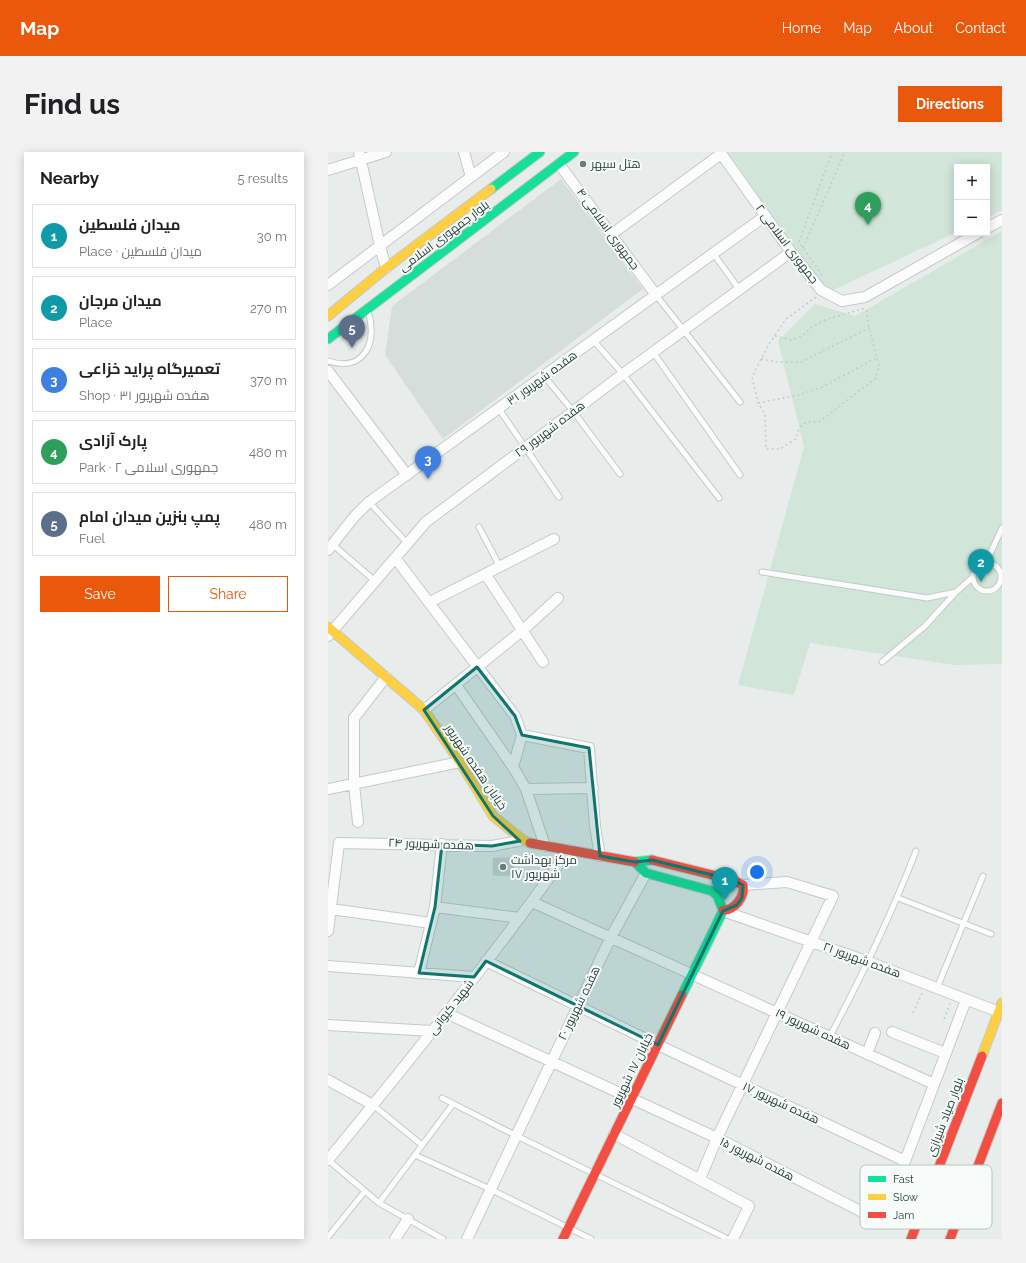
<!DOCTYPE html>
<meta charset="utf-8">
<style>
:root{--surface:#fff;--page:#f2f2f2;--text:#202124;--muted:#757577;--line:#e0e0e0;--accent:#ea580c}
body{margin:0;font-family:Raleway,Cairo,sans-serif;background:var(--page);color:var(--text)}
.controls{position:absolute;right:12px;top:12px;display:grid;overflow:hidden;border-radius:0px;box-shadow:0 2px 10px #0003}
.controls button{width:36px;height:36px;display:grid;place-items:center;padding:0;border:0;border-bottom:1px solid var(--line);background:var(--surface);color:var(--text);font:20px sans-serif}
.you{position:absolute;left:429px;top:720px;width:14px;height:14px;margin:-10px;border:3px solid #fff;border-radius:50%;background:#1a73e8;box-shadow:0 0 0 6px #1a73e833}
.badge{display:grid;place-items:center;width:26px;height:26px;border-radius:50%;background:var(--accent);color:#fff;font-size:13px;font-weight:700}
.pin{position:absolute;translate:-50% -33px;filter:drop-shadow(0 1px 2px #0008)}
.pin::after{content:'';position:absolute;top:21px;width:14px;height:12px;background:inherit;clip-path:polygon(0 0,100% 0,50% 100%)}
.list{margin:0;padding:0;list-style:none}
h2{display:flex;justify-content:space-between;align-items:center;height:52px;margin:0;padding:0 16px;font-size:17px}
h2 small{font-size:13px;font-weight:400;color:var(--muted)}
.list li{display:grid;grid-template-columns:26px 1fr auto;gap:12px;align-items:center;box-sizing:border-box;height:64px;margin:0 8px 8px;padding:0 8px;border:1px solid var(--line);border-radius:0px}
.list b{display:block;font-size:15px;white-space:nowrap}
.list p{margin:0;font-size:13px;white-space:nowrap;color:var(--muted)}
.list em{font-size:13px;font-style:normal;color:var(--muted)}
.actions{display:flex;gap:8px;padding:12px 16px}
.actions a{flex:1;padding:9px 0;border:1px solid var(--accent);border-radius:0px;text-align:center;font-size:14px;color:var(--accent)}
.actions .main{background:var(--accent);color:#fff}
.map{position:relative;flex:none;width:674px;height:1087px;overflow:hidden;border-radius:0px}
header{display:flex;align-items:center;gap:24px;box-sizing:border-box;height:56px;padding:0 20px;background:var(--accent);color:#fff}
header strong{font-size:19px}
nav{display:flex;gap:22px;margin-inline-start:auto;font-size:14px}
.intro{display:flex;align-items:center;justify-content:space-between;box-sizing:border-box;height:96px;padding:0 24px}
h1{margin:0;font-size:28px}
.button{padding:10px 18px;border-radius:0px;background:var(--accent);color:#fff;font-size:14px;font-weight:700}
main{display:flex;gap:24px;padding:0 24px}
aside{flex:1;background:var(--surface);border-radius:0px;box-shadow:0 2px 10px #0003}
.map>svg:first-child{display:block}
.built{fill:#d6dedb}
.green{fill:#d1e6d8}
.building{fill:#cfd4d2;stroke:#d1d6d4}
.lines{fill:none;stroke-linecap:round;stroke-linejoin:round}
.lane-casing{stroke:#c5cac8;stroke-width:7}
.street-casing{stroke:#c5cac8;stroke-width:12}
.fast-casing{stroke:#c3cbc8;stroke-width:11}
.slow-casing{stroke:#c3cbc8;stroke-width:11}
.jam-casing{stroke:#c3cbc8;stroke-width:11}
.path{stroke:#c3ccca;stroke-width:1.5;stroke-dasharray:2 3;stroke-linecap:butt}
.lane{stroke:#fcfcfc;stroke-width:5}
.street{stroke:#fcfcfc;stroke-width:10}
.fast{stroke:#16e098;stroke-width:9}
.slow{stroke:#ffcf43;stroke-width:9}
.jam{stroke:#f24e42;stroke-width:9}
.marked{fill:#0f766e;fill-opacity:0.2;stroke:#0f766e;stroke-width:3;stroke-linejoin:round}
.poi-dot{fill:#697e78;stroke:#f7fbf9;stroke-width:1.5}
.labels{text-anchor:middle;stroke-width:4;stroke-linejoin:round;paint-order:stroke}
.poi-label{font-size:12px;fill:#24423a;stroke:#f7fbf9;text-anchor:start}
.street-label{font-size:12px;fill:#24423a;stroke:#f7fbf9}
.key{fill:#f7fbf9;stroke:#b8c4c0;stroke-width:1}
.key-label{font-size:11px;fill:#24423a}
</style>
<header>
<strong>Map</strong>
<nav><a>Home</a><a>Map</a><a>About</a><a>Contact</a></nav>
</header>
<div class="intro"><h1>Find us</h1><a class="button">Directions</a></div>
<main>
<aside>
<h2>Nearby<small>5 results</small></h2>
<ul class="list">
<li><span class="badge" style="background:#0f9aa8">1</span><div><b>میدان فلسطین</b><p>Place · میدان فلسطین</p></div><em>30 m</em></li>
<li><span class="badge" style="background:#0f9aa8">2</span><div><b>میدان مرجان</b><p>Place</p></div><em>270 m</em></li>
<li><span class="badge" style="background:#3f7fe0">3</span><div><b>تعمیرگاه پراید خزاعی</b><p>Shop · هفده شهریور ۳۱</p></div><em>370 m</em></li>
<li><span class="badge" style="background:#2e9e5b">4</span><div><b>پارک آزادی</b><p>Park · جمهوری اسلامی ۲</p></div><em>480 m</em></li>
<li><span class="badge" style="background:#5c6f8a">5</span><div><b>پمپ بنزین میدان امام</b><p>Fuel</p></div><em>480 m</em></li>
</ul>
<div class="actions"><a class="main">Save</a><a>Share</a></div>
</aside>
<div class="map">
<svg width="674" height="1087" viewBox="0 0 674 1087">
<rect width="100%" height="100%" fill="#e8edeb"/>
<path class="built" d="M233,27L315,137L115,287L57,203L64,154Z"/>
<path class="green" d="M400,0H674V58L659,66V15H629V80L503,139L495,137Z
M674,79V512L626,513L482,491L466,543L410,533L476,295L450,189L487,152L527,164Z"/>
<path class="building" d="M165,706H186V724L165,723Z"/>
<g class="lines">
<g class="lane-casing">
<path id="lane" d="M385,101L411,137
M328,143L412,250
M265,188L295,222L391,346
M325,200L412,323
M0,209C37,221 50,189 40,159
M216,224L245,259L292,322
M171,257L231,345
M41,350L80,392
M151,375L172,415
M4,392L47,429
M645 425a14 14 0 1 1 28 0a14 14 0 1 1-28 0Z
M658,411L674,376
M434,420L599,446L628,440
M554,510L597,474L628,440L644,426
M570,746L663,782
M609,836L655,724
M502,884C534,824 563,763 588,699
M114,946L189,984L400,1087
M45,953L94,993
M87,1003L162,1037L263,1087
M0,1008L51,1051L115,1087
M51,1051L125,952
M0,1085L37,1039"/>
</g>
<g class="street-casing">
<path id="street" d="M31,0L52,94L58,116
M136,0L143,25
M392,0L463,100L493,138L514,149L537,145L650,81
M231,12L328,143
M0,18L58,0
M659,76L674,68
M284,82L393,2
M0,133L176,0
M0,219L79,323
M0,398L26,365L41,350L437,64
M68,407L187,564L194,583L185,615
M158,423L215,510
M102,450L226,387
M0,484L98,370L295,222L463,100
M128,533L185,615L198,637L217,694
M96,558L195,478L230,446
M194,583L261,596L267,674L272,704
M0,637L132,610
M198,637L265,636
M30,670L26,633V566L58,525
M204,750L606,932
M107,755L192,766
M3,757L103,771
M395,759L541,810L671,860
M0,779L11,691L164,694L195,688
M158,809L330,893L577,1009
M0,814L146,825
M91,821L107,755L114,692
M118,861L389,986L554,1070L638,848
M0,873L104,879
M564,880L617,901
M539,902L547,881
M0,928L45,953
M286,982L421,1054L405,1087
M0,1008C83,907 165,805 241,698
M372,1027L389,986L505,744L459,730L415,733
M67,1087L80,1067
M139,1087L283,785L318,721"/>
</g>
<g class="fast-casing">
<path id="fast" d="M163,37L212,0
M0,187L246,0
M324,708L307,710L318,721L384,739L389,743L395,758
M354,843L395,759"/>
</g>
<g class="slow-casing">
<path id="slow" d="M0,164L58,116L163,37
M0,475L96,558L132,610L165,664L195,688L202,691
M654,904L674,851"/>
</g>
<g class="jam-casing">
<path id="jam" d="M202,691L307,710
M324,708L405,728L415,733C417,745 406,759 395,758
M235,1087L354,843
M583,1087L654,904
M622,1087L674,951"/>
</g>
<path class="path" d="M475,96L517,0
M494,123L471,90L504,0
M488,145L458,167L441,192L424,225L430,251L437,262L438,297H452L468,287C470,273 477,268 491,270L548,226L551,214L541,176L538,155
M447,184L462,188L474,184L484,175L499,167L538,156
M433,207L449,210H473L541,176
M430,251L471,243L494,235L550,205
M585,861L594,841
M616,867L622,852"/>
<use href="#lane" class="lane"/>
<use href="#street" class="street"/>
<use href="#fast" class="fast"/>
<use href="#slow" class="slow"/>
<use href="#jam" class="jam"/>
</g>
<path class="marked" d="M149,515L187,564L194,583L261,596L272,704L307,710L324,708L405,728L415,733L414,746L409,753L395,759L330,893L158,809L146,825L91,821L107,755L114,692L164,694L192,689L165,664L96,558Z"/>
<g class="poi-dot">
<circle cx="255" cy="12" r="4"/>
<circle cx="175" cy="715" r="4"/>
</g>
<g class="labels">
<g class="poi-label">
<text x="263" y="16">هتل سپهر</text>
<text x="183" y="712">مرکز بهداشت<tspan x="183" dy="14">۱۷ شهریور</tspan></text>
</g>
<g class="street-label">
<text transform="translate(280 77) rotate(54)" y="4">جمهوری اسلامی ۴</text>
<text transform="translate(116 84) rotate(-37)" y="4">بلوار جمهوری اسلامی</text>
<text transform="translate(459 92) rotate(53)" y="4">جمهوری اسلامی ۲</text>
<text transform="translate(214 226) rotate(-36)" y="4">هفده شهریور ۳۱</text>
<text transform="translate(222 277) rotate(-37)" y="4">هفده شهریور ۲۹</text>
<text transform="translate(148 615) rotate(56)" y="4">خیابان هفده شهریور</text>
<text transform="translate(103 692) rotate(2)" y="4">هفده شهریور ۲۴</text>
<text transform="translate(534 808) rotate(20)" y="4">هفده شهریور ۲۱</text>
<text transform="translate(251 851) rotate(-64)" y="4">هفده شهریور ۲۰</text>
<text transform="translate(123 855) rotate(-52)" y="4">شهید کیوانی</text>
<text transform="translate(485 877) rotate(25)" y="4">هفده شهریور ۱۹</text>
<text transform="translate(304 918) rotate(-64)" y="4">خیابان ۱۷ شهریور</text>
<text transform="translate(453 951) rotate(25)" y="4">هفده شهریور ۱۷</text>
<text transform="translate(617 965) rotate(-69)" y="4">بلوار صیاد شیرازی</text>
<text transform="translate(429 1007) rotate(27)" y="4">هفده شهریور ۱۵</text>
</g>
</g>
<rect x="532" y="1013" width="132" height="64" rx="6" class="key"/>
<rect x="540" y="1024" width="18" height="6" fill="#16e098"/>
<rect x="540" y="1042" width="18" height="6" fill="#ffcf43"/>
<rect x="540" y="1060" width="18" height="6" fill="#f24e42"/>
<g class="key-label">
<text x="565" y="1031">Fast</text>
<text x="565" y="1049">Slow</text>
<text x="565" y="1067">Jam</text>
</g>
</svg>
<div class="controls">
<button>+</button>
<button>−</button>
</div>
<div class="you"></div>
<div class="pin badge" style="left:397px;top:748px;background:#0f9aa8">1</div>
<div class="pin badge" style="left:653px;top:430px;background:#0f9aa8">2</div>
<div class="pin badge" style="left:100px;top:327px;background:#3f7fe0">3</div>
<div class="pin badge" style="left:540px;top:73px;background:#2e9e5b">4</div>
<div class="pin badge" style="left:24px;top:196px;background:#5c6f8a">5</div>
</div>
</main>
